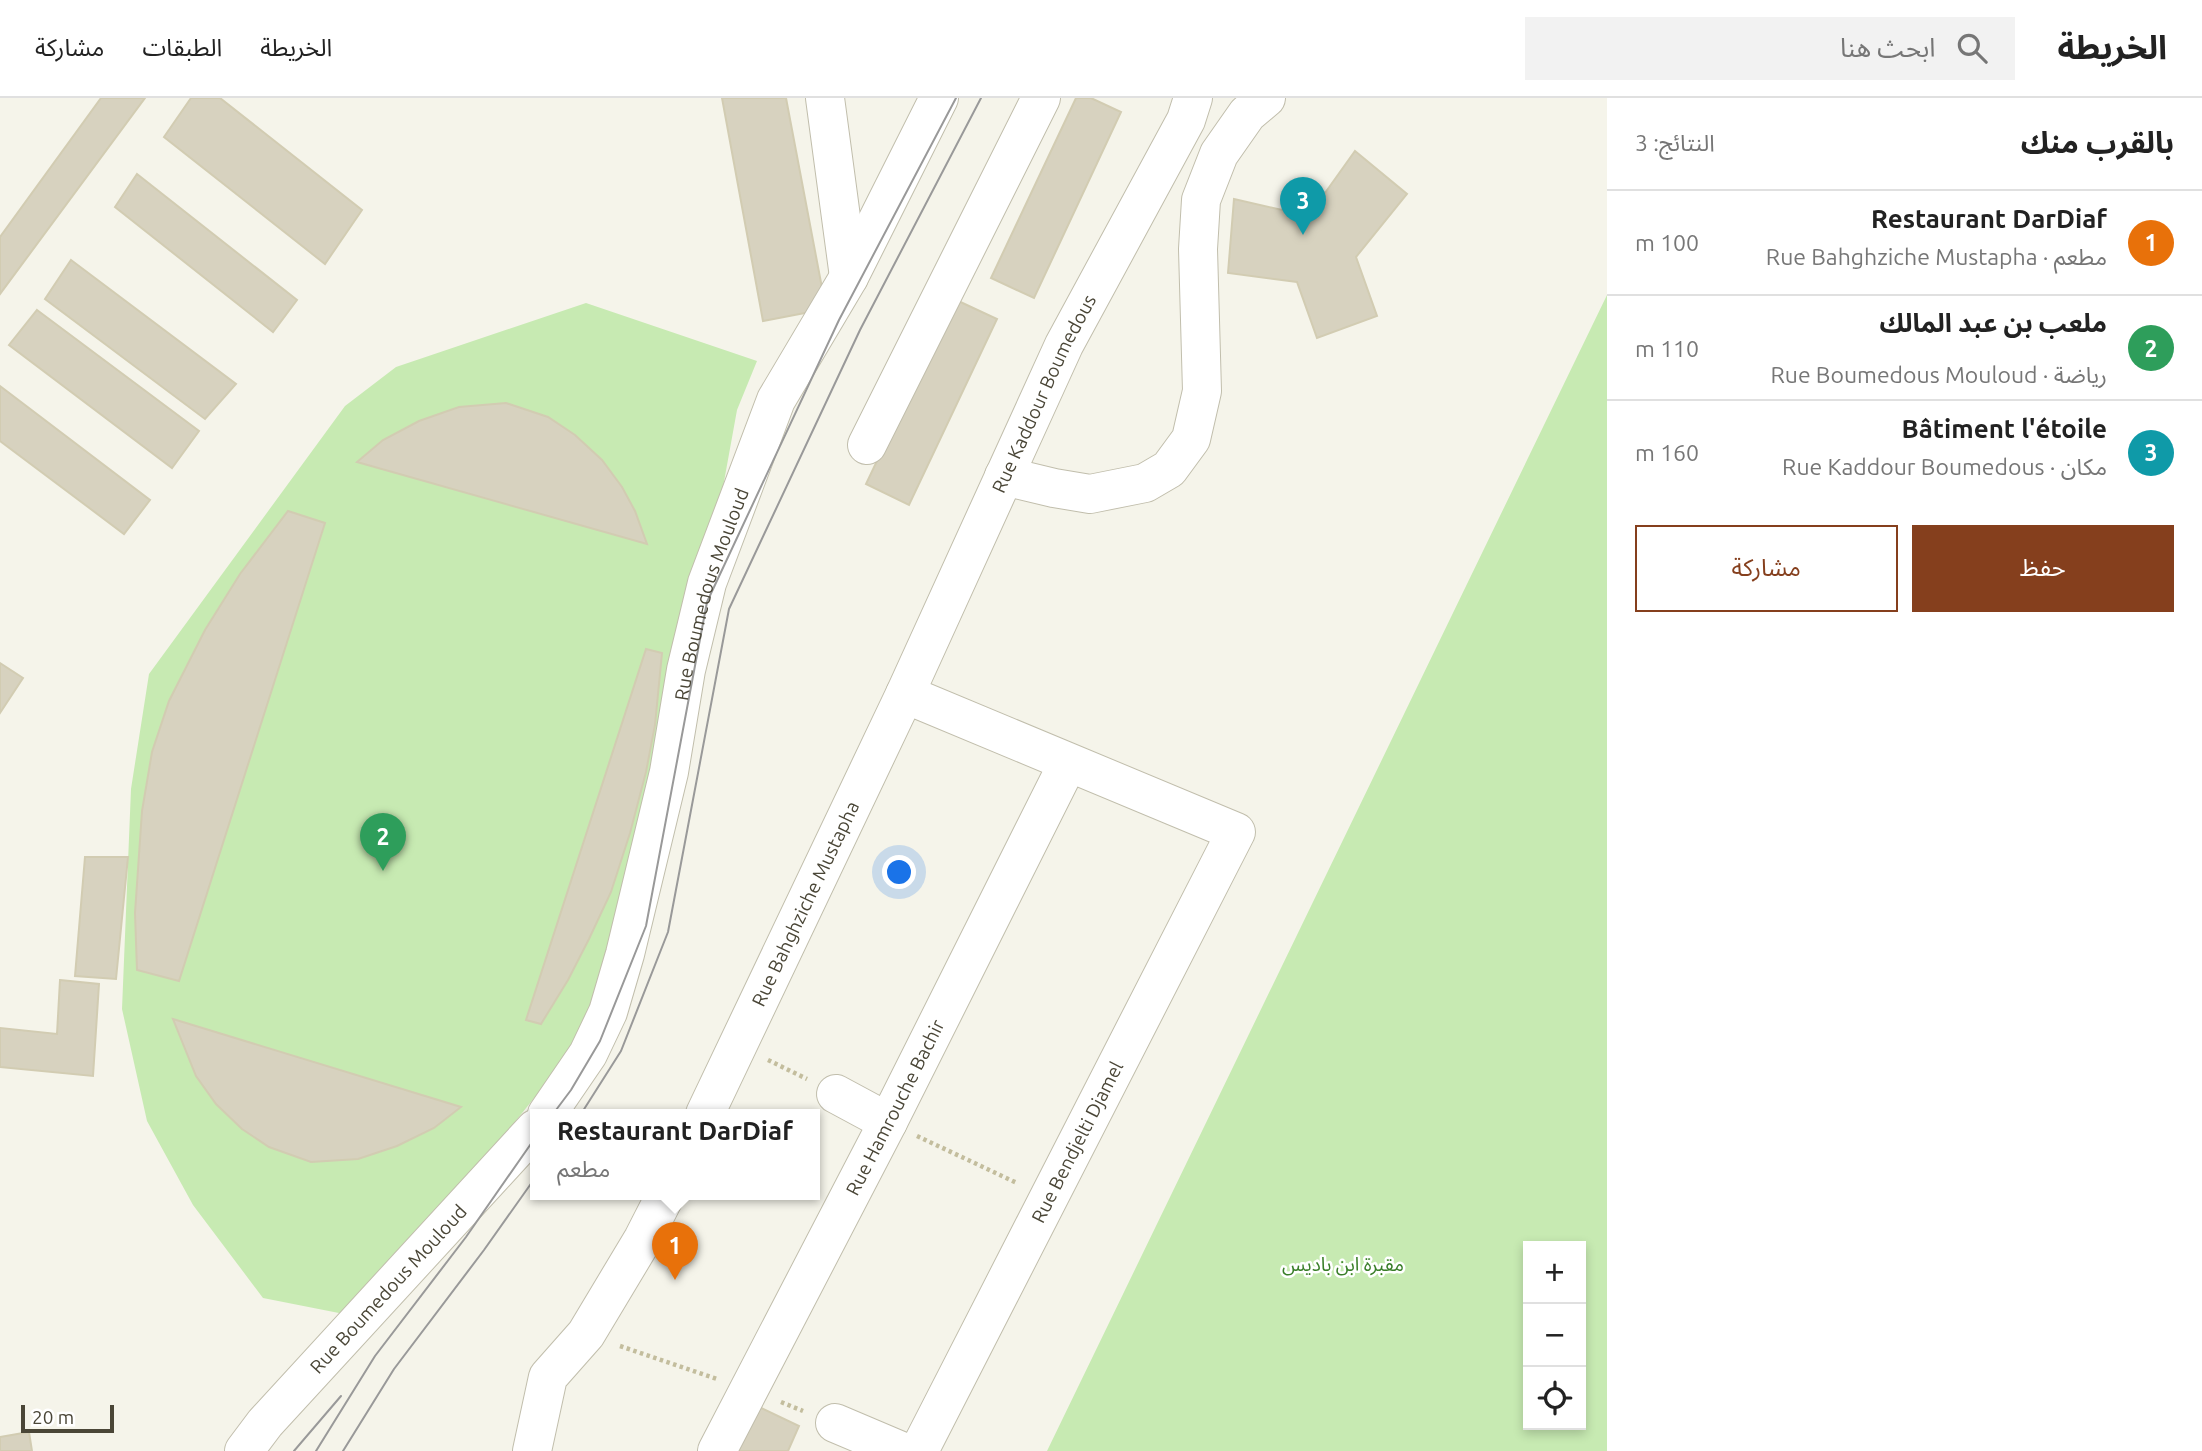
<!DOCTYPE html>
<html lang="ar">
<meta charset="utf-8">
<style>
:root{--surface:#fff;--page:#f2f2f2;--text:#222;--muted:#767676;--line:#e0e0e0;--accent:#853f1d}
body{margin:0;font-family:Ubuntu,"Noto Sans Arabic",sans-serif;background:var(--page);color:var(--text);direction:rtl}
.controls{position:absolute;right:21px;bottom:21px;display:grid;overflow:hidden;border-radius:0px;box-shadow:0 4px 10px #0003}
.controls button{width:63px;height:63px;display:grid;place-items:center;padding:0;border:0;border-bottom:2px solid var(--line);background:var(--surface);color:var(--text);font:35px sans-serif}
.scale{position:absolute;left:21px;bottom:18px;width:93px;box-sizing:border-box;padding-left:7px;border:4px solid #4a4637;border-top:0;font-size:19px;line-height:24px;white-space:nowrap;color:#4a4637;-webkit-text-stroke:5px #fff;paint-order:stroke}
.you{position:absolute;left:900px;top:775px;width:24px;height:24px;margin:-18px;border:5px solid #fff;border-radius:50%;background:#1a73e8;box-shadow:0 0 0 10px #1a73e833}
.badge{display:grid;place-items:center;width:46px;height:46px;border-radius:50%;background:var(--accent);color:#fff;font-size:23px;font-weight:700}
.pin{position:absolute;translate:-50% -58px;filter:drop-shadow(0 2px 4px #0008)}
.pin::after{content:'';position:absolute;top:37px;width:24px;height:21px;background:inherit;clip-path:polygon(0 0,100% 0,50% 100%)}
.popup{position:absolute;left:530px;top:1011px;width:290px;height:91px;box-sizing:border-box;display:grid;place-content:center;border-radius:0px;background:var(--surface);filter:drop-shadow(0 2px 5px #0005);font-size:23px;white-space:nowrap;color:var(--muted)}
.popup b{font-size:26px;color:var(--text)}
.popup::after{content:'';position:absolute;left:50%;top:100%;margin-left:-14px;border:14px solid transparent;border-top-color:var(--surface)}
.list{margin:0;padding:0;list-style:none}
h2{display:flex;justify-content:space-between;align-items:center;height:91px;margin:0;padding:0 28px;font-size:30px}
h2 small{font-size:23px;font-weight:400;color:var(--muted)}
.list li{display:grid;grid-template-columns:46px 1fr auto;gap:21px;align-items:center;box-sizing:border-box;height:105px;padding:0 28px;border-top:2px solid var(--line)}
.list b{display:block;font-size:26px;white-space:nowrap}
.list p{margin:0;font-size:23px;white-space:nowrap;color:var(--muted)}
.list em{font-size:23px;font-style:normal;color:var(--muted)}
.actions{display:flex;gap:14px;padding:21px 28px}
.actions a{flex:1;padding:16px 0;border:2px solid var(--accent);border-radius:0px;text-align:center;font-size:24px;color:var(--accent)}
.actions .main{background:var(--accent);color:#fff}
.icon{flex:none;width:38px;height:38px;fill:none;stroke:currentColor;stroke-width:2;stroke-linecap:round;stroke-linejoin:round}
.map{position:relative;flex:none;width:1607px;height:1353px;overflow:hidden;direction:ltr}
header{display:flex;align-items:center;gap:42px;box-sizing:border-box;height:98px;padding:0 35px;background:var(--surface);border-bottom:2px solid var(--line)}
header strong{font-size:33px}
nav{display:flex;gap:38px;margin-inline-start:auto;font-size:24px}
.search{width:490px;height:63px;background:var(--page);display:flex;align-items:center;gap:18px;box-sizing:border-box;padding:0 24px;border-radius:0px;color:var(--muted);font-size:26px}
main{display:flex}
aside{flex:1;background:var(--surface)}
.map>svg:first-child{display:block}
.green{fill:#c7eab2;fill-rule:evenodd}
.building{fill:#d7d2bf;stroke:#d2ccb2;stroke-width:2}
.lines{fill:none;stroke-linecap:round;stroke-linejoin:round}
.minor-casing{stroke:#c1beac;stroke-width:40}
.path{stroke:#c3bd9d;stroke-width:4.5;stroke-dasharray:3.5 3.5;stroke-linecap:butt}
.minor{stroke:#fff;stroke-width:38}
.tram{stroke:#999;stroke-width:2}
.labels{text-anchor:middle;stroke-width:5;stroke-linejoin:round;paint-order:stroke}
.street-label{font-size:19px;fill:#4a4637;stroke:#fff}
.park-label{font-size:19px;fill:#397e28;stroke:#fff}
</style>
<header>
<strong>الخريطة</strong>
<div class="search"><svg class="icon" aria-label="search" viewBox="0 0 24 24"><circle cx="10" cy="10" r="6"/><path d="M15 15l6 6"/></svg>ابحث هنا</div>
<nav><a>الخريطة</a><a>الطبقات</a><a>مشاركة</a></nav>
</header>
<main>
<aside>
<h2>بالقرب منك<small>النتائج: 3</small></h2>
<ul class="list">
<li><span class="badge" style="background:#e8710a">1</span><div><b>Restaurant DarDiaf</b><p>مطعم · Rue Bahghziche Mustapha</p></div><em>100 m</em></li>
<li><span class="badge" style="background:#2e9e5b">2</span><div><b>ملعب بن عبد المالك</b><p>رياضة · Rue Boumedous Mouloud</p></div><em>110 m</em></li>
<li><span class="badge" style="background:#0f9aa8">3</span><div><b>Bâtiment l'étoile</b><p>مكان · Rue Kaddour Boumedous</p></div><em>160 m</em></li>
</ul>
<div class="actions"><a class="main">حفظ</a><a>مشاركة</a></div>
</aside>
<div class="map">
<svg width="1607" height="1353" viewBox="0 0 1607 1353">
<rect width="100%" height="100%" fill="#f5f4ea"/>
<path class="green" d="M1607,197V1353H1047ZM1581,1148V1327H1528V1148Z
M586,205L757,263L737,312L700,516L618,855L580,943L416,1147L349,1217L263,1200L193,1107L147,1023L122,911L131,691L149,576L345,308L396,269Z"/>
<path class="building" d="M101,0H145L0,196V139Z
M191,0H220L362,112L325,166L164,39Z
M722,0H786L826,211L763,223Z
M1076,0H1091L1121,14L1034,200L991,180Z
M1355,53L1407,96L1356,159L1377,218L1317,240L1297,184L1228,175L1234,101L1291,114L1320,102Z
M137,76L297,202L273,234L115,109Z
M71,162L236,286L205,321L45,201Z
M954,201L997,221L909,407L866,386Z
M37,212L199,333L172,370L9,247Z
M0,288L150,402L124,436L0,343Z
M506,305L548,319L575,337L602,362L622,389L635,413L647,446L357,364L383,342L419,323L459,309Z
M288,413L325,425L179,883L137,872L135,815L142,713L152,654L169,603L205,532L240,476Z
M646,551L662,555L655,627L646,674L630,735L611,794L589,841L568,882L541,926L526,922Z
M0,565L23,580L0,615Z
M85,759H128L116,881L75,878Z
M60,882L99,886L93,978L0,969V930L57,936Z
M173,921L461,1009L434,1030L397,1048L358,1061L311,1064L269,1049L242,1031L216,1006L196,978Z
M755,1307L799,1328L788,1353H733Z
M29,1334L32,1353H0V1339Z"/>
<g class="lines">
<g class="minor-casing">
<g id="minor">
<path d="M825,0L849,179"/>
<path d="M867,347L1041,0"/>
<path d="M1004,378L1054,390L1090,396L1145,385L1169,371L1191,341L1202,293L1198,151L1201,102L1219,56L1247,16L1266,0"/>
<path d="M905,596L1236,734L919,1353"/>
<path d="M836,996L888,1024"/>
<path id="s1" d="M547,1016L588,956L608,914L625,856L669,674L686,572L707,485L776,302L849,179L939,0"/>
<path id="s2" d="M705,1016L905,596L1064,247L1186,22L1193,0"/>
<path d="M835,1325L901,1353"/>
<path id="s3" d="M244,1353L265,1325L535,1031"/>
<path d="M532,1353L548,1279L586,1236L643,1141L666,1096"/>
<path id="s4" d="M717,1353L888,1024L1068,665"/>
</g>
</g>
<path class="path" d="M768,962L807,981
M917,1038L1017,1085
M620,1248L717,1281
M781,1304L803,1313"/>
<use href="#minor" class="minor"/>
<path class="tram" d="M553,1016L571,992L600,943L646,828L707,504L839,222L956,0
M581,1016L621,953L668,834L729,511L860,232L981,0
M294,1353L341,1298
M316,1353L375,1258L466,1139L535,1040
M343,1353L394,1271L484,1152L535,1080"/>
</g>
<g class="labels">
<g class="street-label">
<text dy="7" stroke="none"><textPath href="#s2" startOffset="796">Rue Kaddour Boumedous</textPath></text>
<text dy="7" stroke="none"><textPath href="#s1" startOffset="550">Rue Boumedous Mouloud</textPath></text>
<text dy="7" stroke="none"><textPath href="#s2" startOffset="233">Rue Bahghziche Mustapha</textPath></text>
<text dy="7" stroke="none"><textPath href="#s4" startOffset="387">Rue Hamrouche Bachir</textPath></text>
<text transform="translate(1077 1044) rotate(-63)" y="7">Rue Bendjelti Djamel</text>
<text dy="7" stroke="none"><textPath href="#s3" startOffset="217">Rue Boumedous Mouloud</textPath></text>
</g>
<g class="park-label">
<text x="1343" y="1173">مقبرة ابن باديس</text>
</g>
</g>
</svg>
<div class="controls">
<button>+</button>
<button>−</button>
<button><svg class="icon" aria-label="locate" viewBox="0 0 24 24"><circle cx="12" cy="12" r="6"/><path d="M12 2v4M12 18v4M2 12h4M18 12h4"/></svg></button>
</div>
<div class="scale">20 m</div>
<div class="you"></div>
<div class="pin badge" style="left:675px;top:1182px;background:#e8710a">1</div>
<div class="popup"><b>Restaurant DarDiaf</b>مطعم</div>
<div class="pin badge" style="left:383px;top:773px;background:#2e9e5b">2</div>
<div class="pin badge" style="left:1303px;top:137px;background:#0f9aa8">3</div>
</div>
</main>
